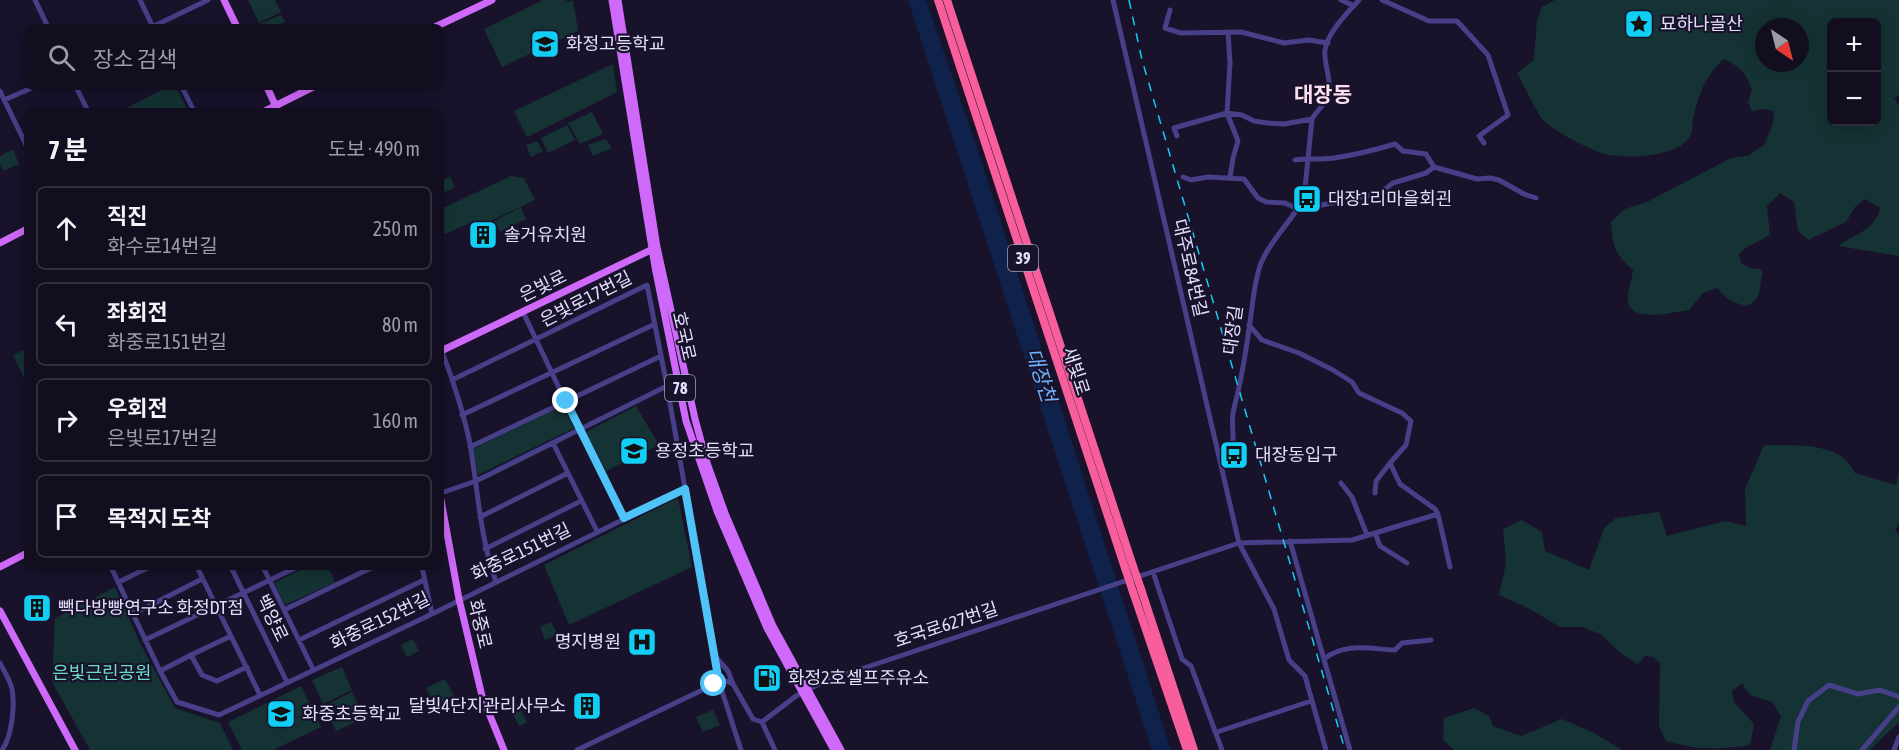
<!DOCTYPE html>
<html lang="ko">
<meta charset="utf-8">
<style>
:root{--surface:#120e20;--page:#1b1729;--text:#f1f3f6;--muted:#9c9ca5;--line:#312e3e}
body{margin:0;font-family:"Asap Condensed","Noto Sans KR",sans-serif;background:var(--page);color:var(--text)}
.controls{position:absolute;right:18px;top:18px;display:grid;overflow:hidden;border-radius:9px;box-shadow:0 3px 15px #0003}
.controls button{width:54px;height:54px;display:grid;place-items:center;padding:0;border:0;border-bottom:2px solid var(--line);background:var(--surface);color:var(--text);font:30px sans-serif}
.compass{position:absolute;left:1755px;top:18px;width:54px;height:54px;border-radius:50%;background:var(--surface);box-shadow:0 3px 15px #0003;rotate:145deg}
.stop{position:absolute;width:18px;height:18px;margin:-14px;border:4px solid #4fc3f7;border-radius:50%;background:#fff}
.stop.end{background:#4fc3f7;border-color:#fff;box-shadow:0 2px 6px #0008}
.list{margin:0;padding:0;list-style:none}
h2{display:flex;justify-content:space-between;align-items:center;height:78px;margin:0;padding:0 24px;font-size:26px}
h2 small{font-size:20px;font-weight:400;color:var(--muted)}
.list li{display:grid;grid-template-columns:39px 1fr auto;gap:18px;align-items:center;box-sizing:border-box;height:84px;margin:0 12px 12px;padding:0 12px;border:2px solid var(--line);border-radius:9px}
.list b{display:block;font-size:22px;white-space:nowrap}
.list p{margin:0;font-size:20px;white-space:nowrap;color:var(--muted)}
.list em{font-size:20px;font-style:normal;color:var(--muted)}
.icon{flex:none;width:33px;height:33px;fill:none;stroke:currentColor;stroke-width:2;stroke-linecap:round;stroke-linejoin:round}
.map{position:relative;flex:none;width:1899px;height:750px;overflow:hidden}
.search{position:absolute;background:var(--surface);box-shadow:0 3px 15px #0003;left:24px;top:24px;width:420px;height:66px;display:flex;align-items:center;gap:15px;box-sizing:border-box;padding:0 21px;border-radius:9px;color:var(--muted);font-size:22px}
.panel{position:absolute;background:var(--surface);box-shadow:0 3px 15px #0003;left:24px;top:108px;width:420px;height:462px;border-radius:9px}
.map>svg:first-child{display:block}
.green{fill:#153334;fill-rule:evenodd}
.water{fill:#0f224c}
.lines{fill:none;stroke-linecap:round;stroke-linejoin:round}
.minor{stroke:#473f87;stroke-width:5}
.major{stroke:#ce69f9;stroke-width:7}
.highway{stroke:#f85d9c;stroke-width:8}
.rail{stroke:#11cef5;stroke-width:1.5;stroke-dasharray:9 8;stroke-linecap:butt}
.highway-bridge{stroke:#f85d9c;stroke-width:8}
.route{stroke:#4fc3f7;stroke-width:8}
.labels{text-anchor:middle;stroke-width:4.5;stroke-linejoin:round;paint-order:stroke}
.shield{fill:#18122b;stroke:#a6a0bf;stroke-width:1.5}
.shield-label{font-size:16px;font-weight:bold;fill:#e3ddfe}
.poi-label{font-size:18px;fill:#e3ddfe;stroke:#18122b;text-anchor:start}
.street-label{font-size:18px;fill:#e3ddfe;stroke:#18122b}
.park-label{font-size:18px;fill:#6adcc8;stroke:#18122b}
.water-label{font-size:20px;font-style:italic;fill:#6faff9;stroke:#18122b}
.quarter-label{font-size:21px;font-weight:bold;fill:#fedff0;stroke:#18122b}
</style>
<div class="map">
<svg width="1899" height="750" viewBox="0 0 1899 750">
<rect width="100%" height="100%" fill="#18122b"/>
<path class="green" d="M248,0H275L281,12L259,23Z
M543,0H566L568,2L573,0L578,31L502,67L484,29Z
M1555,0H1899V95L1894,98L1899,106V256L1838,246C1854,234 1876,230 1880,208L1865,199L1855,207L1846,222L1808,240L1798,231L1794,202L1780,193L1767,206L1770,235L1747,247L1739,254L1741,263L1750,268L1760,269L1763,273C1758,288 1764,297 1747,306C1733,303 1726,299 1717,288L1703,293L1689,310C1673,312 1627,325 1628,298C1628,289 1632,279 1633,270C1615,254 1612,246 1611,222L1625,209L1647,202L1731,158L1748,156L1764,145L1773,124L1774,111L1764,109L1752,111L1748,102L1752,90C1745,72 1742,68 1724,59C1705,75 1699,95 1693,119C1692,124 1693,132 1690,136C1678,158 1626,159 1604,154C1589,149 1555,132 1544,121C1535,111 1524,85 1517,73L1534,60L1537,19L1542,7ZM1832,22H1876V122H1832ZM1764,27H1800V63H1764Z
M281,15L285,22L274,27H262L260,24Z
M613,64L617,92L527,137L514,111Z
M167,87H176L188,111H121Z
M592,112L603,134L580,144L568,123Z
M567,125L575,140L548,153L541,138Z
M606,139L612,148L593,156L588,145Z
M537,141L543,151L531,157L526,145Z
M13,149L19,164L3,171L0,164V156Z
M450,176L455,187L441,194V181Z
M511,176L524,178L535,200L475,228L472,222L443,235L441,231V209Z
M521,207L526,219L500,232L494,221Z
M26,349L27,352V384L13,355Z
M563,405L574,428L478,475L473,449Z
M636,406L659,445L606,471L586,432Z
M1764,445C1796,446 1840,440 1855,473L1896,485L1899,470V523L1895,530L1899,535V722L1870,750H1770L1781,716L1772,702L1750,695L1742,683L1732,691L1734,702L1754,724L1750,745C1718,750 1697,750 1666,741L1659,726L1660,663L1653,657L1645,656L1638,664L1619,652L1602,635L1583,627H1560L1528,608L1499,595L1506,563L1503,529L1522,520L1542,532L1545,551L1589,570L1604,528L1616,518L1659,512L1667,536L1725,521L1746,526L1745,489Z
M678,498L692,567L569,625L544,565Z
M306,567H328L335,582L285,605L274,583Z
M115,587L140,643L175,708L220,723L233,750H90L52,682L55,618Z
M551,622L557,634L545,640L540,627Z
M413,639L419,651L407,657L401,645Z
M342,667L352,690L323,704L312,680Z
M445,679L455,698L436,708L426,688Z
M301,686L321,727L273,750H242L228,722Z
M352,692L365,718L336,731L324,706Z
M517,703L527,722L519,726L509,707Z
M1474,708L1489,716L1493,726L1521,736L1562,719L1592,732L1622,750H1454L1443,740L1444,718Z
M713,710L720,725L703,732L696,717Z"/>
<path class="water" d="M908,0H926L977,148L1171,750H1152Z"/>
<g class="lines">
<path class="minor" d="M35,0L48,27
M140,0L153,27
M1113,0L1239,543L1274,609L1289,660L1305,676L1326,750
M1341,0L1354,6
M1382,0L1429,21H1457L1488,55L1508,115L1479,136L1484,143
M1170,10L1165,28L1181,33L1241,32L1284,43L1309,40L1328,43
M152,27L208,0
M1228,32L1230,63L1227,113L1238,141L1233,158L1230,177
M76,87L88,111
M182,87L194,111
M0,91L27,147
M4,100L34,87
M1177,136L1174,128L1227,113L1242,115L1254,121L1267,123L1284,124L1312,119
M1295,160C1308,158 1321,160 1334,158C1355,155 1375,150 1395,144L1403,151L1426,154L1434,167L1477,179L1490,178L1499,180L1524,194L1536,198
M1183,177L1191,180L1208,177L1244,179L1258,198L1266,202L1285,203L1298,209
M1301,204L1312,207L1380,193L1393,183L1426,173L1434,167
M523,312L579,430L624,518
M1249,325L1262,340L1299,353L1333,370L1352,382L1359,393L1402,413L1411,421L1406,445L1390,463L1400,484L1435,509L1438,514L1450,567
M442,351C453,381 464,413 470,444C478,491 480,537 496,582
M452,380L647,285L667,386L719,682L741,750
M462,415L655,324
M553,443L597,531
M470,447L661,356
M1221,462C1242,445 1228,431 1234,408C1242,379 1246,351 1250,322C1253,302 1254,282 1261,263C1271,239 1292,221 1304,198L1312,119C1316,112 1322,107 1326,100C1335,86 1323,65 1325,50C1327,33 1348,12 1359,0
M1341,483L1352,497L1367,535
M441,493L476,481L667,386
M1375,493L1376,481L1390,463
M480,517L568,473
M1375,533L1380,546L1407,563
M1290,541L1350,750
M485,549L581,501
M111,567L160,671L177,702L219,715L432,614L685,489
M197,567L260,695
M231,567L287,682
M263,567L313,669
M422,567L432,614
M1153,572L1182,659L1191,666L1222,750
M119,582L149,567
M284,610L373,567
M133,614L202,579
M145,640L297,567
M299,640L424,580
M191,655L231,636
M715,656L728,671L733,684
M1324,659C1346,642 1369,649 1395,650L1402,643L1431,640
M0,663C4,671 10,680 12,689C15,705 12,737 2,750
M160,671L191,655L202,675L217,681L247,667
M719,682L726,681L733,684L753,719L762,722L796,696L825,681L1239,543L1352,540L1438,514
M762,722L775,750
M1217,732L1311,701
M577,750L719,682
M1794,750L1798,722L1808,701L1829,685L1858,694L1880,690L1899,697
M1862,750L1899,707
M1894,750L1899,737"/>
<path class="major" d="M224,0L237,27
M612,0L655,267L686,421L717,511L767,628L834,750
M618,0L657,247L695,419L707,463L725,513L773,626L841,750
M435,27L492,0
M267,87L278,111
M265,111L313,87
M0,243L27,229
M441,351L655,248
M441,500L459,599L482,696L504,750
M0,567L27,553
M0,611L75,750"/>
<path class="highway" d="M938,0L1125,568
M947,0L1133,566
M1141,589L1194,750
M1133,592L1187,750"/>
<path class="rail" d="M1129,0L1142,60L1345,750"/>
<path class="highway-bridge" d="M1133,566L1141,589
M1125,568L1133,592"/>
</g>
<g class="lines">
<path class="route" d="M566,401L624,518L685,489L719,682L714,684"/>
</g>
<defs>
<g id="sight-square" transform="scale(1.5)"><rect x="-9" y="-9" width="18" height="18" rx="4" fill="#11cef5" stroke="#18122b"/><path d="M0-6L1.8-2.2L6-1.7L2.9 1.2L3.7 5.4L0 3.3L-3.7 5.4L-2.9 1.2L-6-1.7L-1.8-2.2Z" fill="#111"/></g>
<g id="school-square" transform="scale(1.5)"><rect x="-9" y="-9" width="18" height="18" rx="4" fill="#11cef5" stroke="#18122b"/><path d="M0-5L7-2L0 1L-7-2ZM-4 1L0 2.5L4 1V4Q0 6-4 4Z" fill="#111"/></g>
<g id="bus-square" transform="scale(1.5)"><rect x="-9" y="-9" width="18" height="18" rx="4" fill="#11cef5" stroke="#18122b"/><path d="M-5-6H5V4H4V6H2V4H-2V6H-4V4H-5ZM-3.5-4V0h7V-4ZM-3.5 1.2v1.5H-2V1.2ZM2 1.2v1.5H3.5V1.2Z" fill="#111"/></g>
<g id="building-square" transform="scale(1.5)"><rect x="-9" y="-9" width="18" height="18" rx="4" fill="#11cef5" stroke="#18122b"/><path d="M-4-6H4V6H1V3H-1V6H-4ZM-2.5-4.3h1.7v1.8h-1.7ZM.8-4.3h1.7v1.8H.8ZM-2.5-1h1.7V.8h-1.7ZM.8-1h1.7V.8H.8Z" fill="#111"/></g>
<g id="hospital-square" transform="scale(1.5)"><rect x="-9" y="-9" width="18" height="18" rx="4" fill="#11cef5" stroke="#18122b"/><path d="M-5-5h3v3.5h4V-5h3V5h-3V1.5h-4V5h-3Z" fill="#111"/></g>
<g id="fuel-square" transform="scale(1.5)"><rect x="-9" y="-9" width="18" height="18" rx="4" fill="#11cef5" stroke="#18122b"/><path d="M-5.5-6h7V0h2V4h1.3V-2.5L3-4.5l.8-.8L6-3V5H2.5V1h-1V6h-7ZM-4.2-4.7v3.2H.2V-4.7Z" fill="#111"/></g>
</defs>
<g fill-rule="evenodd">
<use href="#sight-square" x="1639" y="24"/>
<use href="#school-square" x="545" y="44"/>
<use href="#bus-square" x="1307" y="199"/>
<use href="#building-square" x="483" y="235"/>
<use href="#school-square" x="634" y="451"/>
<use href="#bus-square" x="1234" y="455"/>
<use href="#building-square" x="37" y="608"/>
<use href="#hospital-square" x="642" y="642"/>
<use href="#fuel-square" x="767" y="678"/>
<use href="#building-square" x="587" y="706"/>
<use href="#school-square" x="281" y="714"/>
</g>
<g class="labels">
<g class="shield">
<rect x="1008" y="245" width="30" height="26" rx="4.5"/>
<rect x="665" y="375" width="30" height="26" rx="4.5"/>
</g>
<g class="shield-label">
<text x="1023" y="264">39</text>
<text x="680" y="394">78</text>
</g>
<g class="poi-label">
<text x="1660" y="30">묘하나골산</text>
<text x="566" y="50">화정고등학교</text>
<text x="1328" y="205">대장1리마을회괸</text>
<text x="504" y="241">솔거유치원</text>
<text x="655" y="457">용정초등학교</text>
<text x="1255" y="461">대장동입구</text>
<text x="58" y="614">빽다방빵연구소 화정DT점</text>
<text x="621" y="648" text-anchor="end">명지병원</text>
<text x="788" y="684">화정2호셀프주유소</text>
<text x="566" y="712" text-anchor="end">달빛4단지관리사무소</text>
<text x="302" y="720">화중초등학교</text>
</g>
<g class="street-label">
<text transform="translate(1190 268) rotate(77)" y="6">대주로84번길</text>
<text transform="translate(543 286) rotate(-26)" y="6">은빛로</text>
<text transform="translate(586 299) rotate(-27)" y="6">은빛로17번길</text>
<text transform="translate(1233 330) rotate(-82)" y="6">대장길</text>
<text transform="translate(684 336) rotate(77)" y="6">호국로</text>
<text transform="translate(1076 371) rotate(72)" y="6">새빛로</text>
<text transform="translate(521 552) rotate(-26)" y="6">화중로151번길</text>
<text transform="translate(272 618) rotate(64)" y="6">백양로</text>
<text transform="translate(380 621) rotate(-26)" y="6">화중로152번길</text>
<text transform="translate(480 624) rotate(77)" y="6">화중로</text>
<text transform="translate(946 625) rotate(-18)" y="6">호국로627번길</text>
</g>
<g class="park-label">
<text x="102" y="679">은빛근린공원</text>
</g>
<g class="water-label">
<text transform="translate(1041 375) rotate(72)" y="7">대장천</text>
</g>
<g class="quarter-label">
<text x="1323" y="102">대장동</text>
</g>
</g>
</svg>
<div class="controls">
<button>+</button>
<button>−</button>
</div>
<svg class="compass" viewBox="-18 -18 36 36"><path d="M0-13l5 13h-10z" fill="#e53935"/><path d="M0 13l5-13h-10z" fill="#9c9ca5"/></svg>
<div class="stop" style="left:714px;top:684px"></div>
<div class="stop end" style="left:566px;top:401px"></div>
<div class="search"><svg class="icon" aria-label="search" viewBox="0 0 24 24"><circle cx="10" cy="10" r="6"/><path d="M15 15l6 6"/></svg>장소 검색</div>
<section class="panel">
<h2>7 분<small>도보 · 490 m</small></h2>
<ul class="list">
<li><svg class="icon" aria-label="ahead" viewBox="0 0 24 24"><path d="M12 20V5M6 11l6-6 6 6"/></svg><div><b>직진</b><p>화수로14번길</p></div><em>250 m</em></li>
<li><svg class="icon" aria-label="left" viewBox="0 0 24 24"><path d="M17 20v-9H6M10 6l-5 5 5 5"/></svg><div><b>좌회전</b><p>화중로151번길</p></div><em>80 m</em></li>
<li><svg class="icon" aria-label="right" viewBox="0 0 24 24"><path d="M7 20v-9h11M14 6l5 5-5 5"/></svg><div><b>우회전</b><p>은빛로17번길</p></div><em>160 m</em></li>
<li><svg class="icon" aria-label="arrive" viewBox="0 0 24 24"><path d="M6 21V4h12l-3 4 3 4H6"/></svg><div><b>목적지 도착</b></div></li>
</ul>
</section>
</div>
